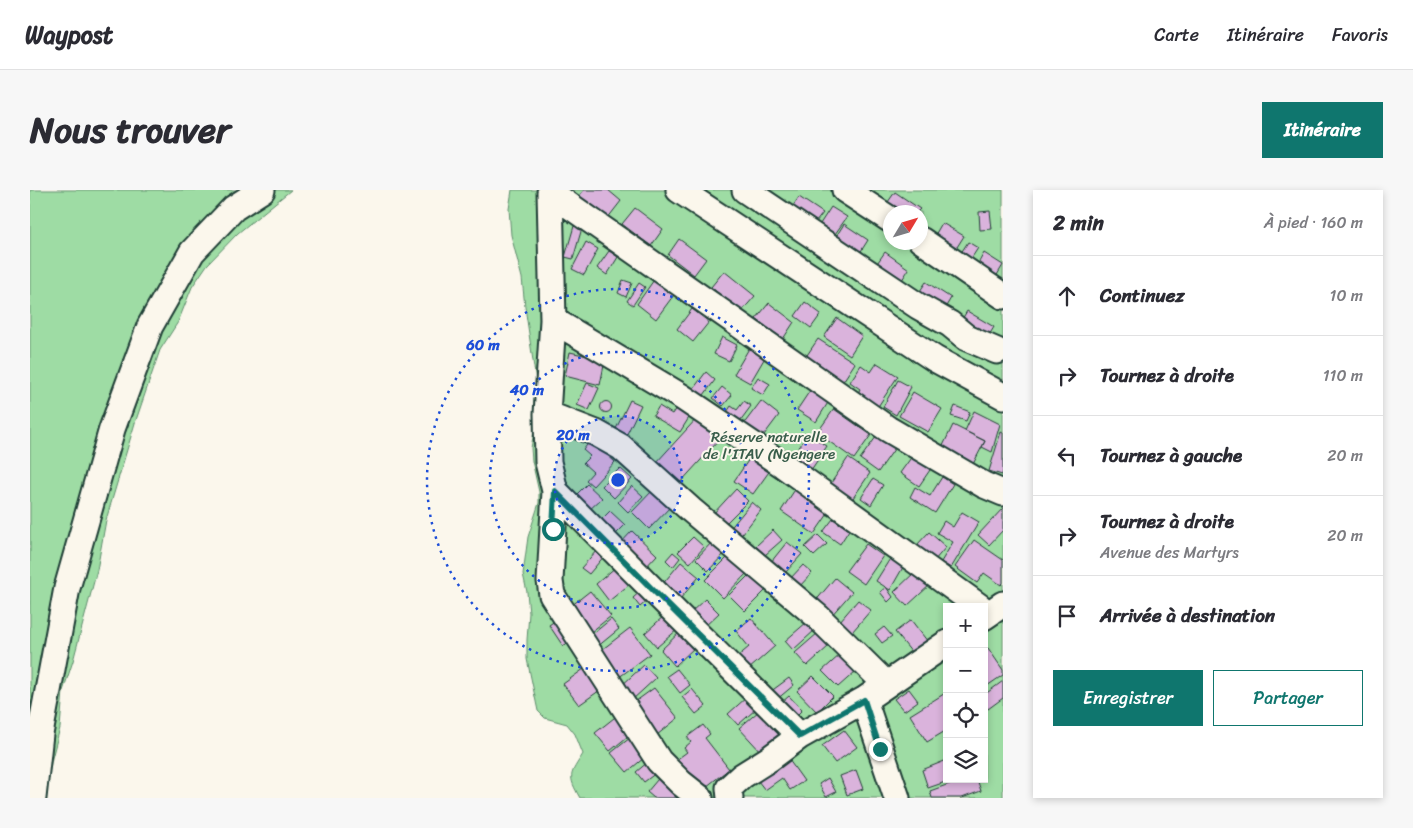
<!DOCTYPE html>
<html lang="fr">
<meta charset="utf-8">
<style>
:root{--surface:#fff;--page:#f7f7f7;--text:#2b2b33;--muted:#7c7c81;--line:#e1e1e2;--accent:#0f766e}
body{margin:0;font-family:Sriracha,sans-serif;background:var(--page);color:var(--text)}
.controls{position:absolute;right:15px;bottom:15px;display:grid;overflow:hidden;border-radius:0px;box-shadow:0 2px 8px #0003}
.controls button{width:45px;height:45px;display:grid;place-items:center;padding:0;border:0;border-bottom:1px solid var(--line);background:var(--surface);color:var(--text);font:25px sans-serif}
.compass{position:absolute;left:853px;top:15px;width:45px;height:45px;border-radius:50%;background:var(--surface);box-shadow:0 2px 8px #0003;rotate:52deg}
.stop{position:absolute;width:15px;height:15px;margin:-11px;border:4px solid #0f766e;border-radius:50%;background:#fff}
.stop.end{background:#0f766e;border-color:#fff;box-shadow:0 1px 5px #0008}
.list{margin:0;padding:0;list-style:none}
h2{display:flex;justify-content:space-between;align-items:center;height:65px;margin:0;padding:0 20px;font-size:21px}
h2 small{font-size:16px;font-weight:400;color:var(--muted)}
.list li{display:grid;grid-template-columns:32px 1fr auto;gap:15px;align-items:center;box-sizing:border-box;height:80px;padding:0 20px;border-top:1px solid var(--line)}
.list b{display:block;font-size:19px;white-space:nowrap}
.list p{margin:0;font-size:16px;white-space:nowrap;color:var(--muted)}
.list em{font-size:16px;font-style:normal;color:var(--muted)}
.actions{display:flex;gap:10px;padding:15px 20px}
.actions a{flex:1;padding:11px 0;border:1px solid var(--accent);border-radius:0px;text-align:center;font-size:18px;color:var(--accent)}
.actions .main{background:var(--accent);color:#fff}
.icon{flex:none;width:28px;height:28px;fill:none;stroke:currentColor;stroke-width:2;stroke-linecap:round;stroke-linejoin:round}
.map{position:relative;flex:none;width:973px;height:608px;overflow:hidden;border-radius:0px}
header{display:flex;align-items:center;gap:30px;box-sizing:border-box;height:70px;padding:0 25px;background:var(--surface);border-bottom:1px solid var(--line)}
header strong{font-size:24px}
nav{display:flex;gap:28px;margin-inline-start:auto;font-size:18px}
.intro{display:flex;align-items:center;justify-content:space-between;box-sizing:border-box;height:120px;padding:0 30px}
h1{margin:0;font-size:35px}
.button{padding:12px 22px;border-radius:0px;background:var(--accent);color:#fff;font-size:18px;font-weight:700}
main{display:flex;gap:30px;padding:0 30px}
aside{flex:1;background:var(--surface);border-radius:0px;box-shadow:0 2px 8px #0003}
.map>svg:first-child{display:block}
.green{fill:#9edca4;stroke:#5e8c6c;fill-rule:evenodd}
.building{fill:#dab3dc;stroke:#1f3d34}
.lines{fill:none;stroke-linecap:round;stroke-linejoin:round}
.street-casing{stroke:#1f3d34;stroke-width:29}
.street{stroke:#fbf7ec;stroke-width:25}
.route{stroke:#0f766e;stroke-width:6}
.ring{fill:none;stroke:#1d4ed8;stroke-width:2.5;stroke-dasharray:2.5 5}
.labels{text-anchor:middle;stroke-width:4;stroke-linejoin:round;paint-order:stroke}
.park-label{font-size:15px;fill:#385d4a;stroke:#fbf7ec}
.centre{fill:#1d4ed8;stroke:#fbf7ec;stroke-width:2.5}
.ring-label{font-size:15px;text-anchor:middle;font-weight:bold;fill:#1d4ed8;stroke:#fbf7ec;stroke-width:4;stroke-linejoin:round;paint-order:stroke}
</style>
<header>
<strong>Waypost</strong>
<nav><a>Carte</a><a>Itinéraire</a><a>Favoris</a></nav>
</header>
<div class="intro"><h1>Nous trouver</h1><a class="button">Itinéraire</a></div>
<main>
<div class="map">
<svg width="973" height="608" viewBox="0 0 973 608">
<rect width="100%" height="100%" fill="#fbf7ec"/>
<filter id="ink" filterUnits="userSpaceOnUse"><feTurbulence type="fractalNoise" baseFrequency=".02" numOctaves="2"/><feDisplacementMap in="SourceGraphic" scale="10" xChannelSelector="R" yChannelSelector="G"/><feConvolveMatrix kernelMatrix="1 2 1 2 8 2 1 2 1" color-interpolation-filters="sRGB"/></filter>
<g filter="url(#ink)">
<path class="green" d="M0,0H261L208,43L177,75L162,97L148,132L130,160L105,233L76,330L67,380L43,471L33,501L30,538L22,568L16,599L0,608Z
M482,0H973V608H550C537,585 540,585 553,564L545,544L537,534L515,528L508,521L497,469V450L499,423L497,402L493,384L498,347L509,313V302L502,271L501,258L506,230L504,212L506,191L495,117L492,88L481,45L479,19ZM861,22H891V52H861ZM917,417H954V589H917Z"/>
<path class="building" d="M554,0H578L591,11L577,29L549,6Z
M865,2L890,19L887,22H861L853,19Z
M769,7L793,23L782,37L759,22Z
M801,17L817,27L805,44L790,34Z
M605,18L633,39L621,56L592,34Z
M960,21L962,39L950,40L949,22Z
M912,33L934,46L922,65L901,52Z
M814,34L838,50L826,69L802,53Z
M544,36L552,38L543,69L535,67Z
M649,49L676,69L664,85L638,65Z
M556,52L568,59L554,85L542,79Z
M938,52L948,58L937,75L927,69Z
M579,61L588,67L577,85L567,78Z
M855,62L879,79L868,96L843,79Z
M954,63L973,75L963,92L944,81Z
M694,81L725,106L711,122L681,97Z
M626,87L646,102L626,129L607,114Z
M593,90L602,93L596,107L588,103Z
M896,92L921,108L912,123L886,107Z
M609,93L615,97L603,115L597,111Z
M775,112L791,124L781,138L765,126Z
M739,113L764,132L753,149L726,129Z
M662,119L679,132L663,152L647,139Z
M937,121L964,137L955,152L928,136Z
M807,128L832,146L820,165L794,147Z
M692,147L707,155L699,171L684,164Z
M788,149L825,173L810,196L773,171Z
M721,155L737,164L720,193L704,184Z
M540,162L575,170L570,195L535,186Z
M847,173L868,186L847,218L827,205L830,199L820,192L831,175L841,182Z
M676,182L685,190L671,209L661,202Z
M728,187L740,194L733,205L721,198Z
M868,190L881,197L866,225L853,217Z
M557,193L569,198L559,220L547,215Z
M692,197L702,205L693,216L683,208Z
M781,199L799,211L786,232L767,220Z
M883,202L912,219L898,242L869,226Z
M600,210L611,215L595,248L584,243Z
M714,211L721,216L710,231L697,222L701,216L707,220Z
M731,211L749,225L731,249L713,235Z
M570.5 217a5.5 5.5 0 1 1 11 0a5.5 5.5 0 1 1-11 0Z
M629,216L642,224L646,218L660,226L650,242L623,226Z
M925,216L940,222L936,231L921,226Z
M804,219L841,245L824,269L787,243Z
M944,221L970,234L962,262L952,257L955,251L935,241Z
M668,227L691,248L648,295L626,273Z
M923,235L955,251L942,276L911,260Z
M971,242L973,243V281L972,285L959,281Z
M849,243L867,255L848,282L830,269Z
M778,244L797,256L781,280L762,268Z
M561,250L585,272L563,296L556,290L563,282L553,273L560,266L553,260Z
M722,265L741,279L723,304L704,291Z
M883,265L902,277L889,296L870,283Z
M818,268L840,283L821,311L799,296Z
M590,278L602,289L584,308L572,296Z
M912,287L923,294L905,323L880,307L885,297L900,306Z
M843,289L853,295L841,315L831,308Z
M557,294L572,308L557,322L543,308Z
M768,295L802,318L784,344L751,321Z
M602,296L613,306L598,322L588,312Z
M624,299L642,315L619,339L602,322Z
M706,299L718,311L694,335L683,324Z
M722,312L731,320L709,348L699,340Z
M973,318V340L959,355L948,345Z
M580,321L595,335L582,348L567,334Z
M932,322L949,332L921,378L911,372L923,352L907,343L914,331L923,337Z
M803,329L819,340L810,354L793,342Z
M743,340L752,350L735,365L726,356Z
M602,341L627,365L614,379L589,355Z
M899,342L916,357L904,371L886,356Z
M788,345L797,354L784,366L775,357Z
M663,347L674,357L660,373L648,362Z
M684,350L696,362L678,381L666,369Z
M944,350L973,370V393L971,395L954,383L947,393L925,377Z
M757,352L772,364L755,383L741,372Z
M836,354L853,366L834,394L816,381Z
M568,359L575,365L559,384L551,378Z
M643,362L650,368L643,377L636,370Z
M863,364L876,372L860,400L846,391Z
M700,365L718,382L693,408L675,390Z
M651,372L669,387L649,410L631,396Z
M773,375L782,383L768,398L759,390Z
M587,376L601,393L579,411L566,394Z
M888,379L901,394L877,416L864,402Z
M722,382L738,398L715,421L699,405Z
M805,388L822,402L800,427L784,413Z
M856,397L863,407L858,412L850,402Z
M612,400L619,409L610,417L603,408Z
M560,401L581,426L561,442L541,416Z
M675,409L689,423L674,437L660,423Z
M828,410L841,420L822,442L810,431Z
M635,425L648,439L627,457L615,443Z
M529,428L544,449L533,456L519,435Z
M721,428L745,456L718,480L707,467L719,457L706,441Z
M581,429L589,439L567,457L559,447Z
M881,430L898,452L883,464L865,442Z
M777,432L785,440L763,460L755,451Z
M854,437L862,446L852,453L845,444Z
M600,438L620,464L588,488L569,462Z
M652,440L666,456L645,476L631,460Z
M788,443L799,456L777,476L765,463Z
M958,458L973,480V485L954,498V461Z
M811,464L826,481L808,497L792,481Z
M614,475L626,488L602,510L590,497Z
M558,476L573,498L549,515L533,494Z
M647,479L660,495L650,503L637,486Z
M783,486L803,506L787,522L767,501Z
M759,488L764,495L746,510L740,502Z
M973,491V508L958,519L954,514V505Z
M624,498L648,528L627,545L602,514Z
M662,499L676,516L666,524L652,507Z
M879,499L888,511L874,521L864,509Z
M917,502V540L897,552L880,525Z
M759,506L772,520L764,528L750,514Z
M717,507L726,519L708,535L698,524Z
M729,521L751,546L732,563L709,538Z
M589,524L603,542L580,561L565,543Z
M673,535L680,544L675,548L699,579L672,600L642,573L657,562L654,558L661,552L657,547Z
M814,540L827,557L805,573L792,556Z
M605,544L620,563L597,582L581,563Z
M759,570L774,591L760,600L752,588L735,600L728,591Z
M917,570V589H924L898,598L892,580Z
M618,572L626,583L614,592L606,582Z
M826,580L833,599L817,605L810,586Z
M633,583L663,608H624L617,602Z
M798,588L806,602L796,607L789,594Z
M933,589H947L951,601L932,608H902L900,601Z"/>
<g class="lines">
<g class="street-casing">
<path id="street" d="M649,0L905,169L973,206
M715,0L888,116L920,134L937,148L967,161
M815,0L861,30
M520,2L523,130L517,224L518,272L525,301L520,391L522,405L629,571L651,593L670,608
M520,2L858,239L954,295L973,303
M891,50L973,106
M523,130L652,207L753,275L950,417
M517,224L566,243L591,257L661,320L788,427L856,494
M525,301L625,402L770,546
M954,427L973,414
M834,510L867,608
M3,608L10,544L37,398L82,239L120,136L162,62L204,18L232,0
M700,608L699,598L712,586L739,569L770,546L834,510L917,453"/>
</g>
<use href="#street" class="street"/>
</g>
</g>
<g class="lines" filter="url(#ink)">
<path class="route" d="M523,339L525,301L625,402L770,546L834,510L850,559"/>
</g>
<circle cx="588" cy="290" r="64" fill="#1d4ed8" fill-opacity=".12"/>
<g class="ring">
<circle cx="588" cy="290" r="64"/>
<circle cx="588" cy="290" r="128"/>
<circle cx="588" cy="290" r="191"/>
</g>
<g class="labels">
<g class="park-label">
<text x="739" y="252">Réserve naturelle<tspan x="739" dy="17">de l'ITAV (Ngengere</tspan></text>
</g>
</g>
<circle cx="588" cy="290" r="8" class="centre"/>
<g class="ring-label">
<text x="453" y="160">60 m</text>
<text x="497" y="205">40 m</text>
<text x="543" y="250">20 m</text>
</g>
</svg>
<div class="controls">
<button>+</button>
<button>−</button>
<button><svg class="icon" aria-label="locate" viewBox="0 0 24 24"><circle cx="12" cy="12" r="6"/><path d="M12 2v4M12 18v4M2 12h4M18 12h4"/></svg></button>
<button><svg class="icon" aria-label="layers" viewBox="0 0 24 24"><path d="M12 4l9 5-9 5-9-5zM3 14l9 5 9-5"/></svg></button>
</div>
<svg class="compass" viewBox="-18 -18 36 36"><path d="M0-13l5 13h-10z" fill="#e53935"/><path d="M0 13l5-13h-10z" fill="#7c7c81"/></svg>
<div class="stop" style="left:523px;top:339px"></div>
<div class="stop end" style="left:850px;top:559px"></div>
</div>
<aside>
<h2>2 min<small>À pied · 160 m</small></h2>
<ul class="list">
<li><svg class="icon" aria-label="ahead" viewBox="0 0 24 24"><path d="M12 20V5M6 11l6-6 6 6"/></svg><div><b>Continuez</b></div><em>10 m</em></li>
<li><svg class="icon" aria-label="right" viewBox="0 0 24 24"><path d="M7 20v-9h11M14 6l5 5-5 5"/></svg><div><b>Tournez à droite</b></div><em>110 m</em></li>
<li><svg class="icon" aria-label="left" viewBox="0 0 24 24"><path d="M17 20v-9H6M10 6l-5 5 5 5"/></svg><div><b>Tournez à gauche</b></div><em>20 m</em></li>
<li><svg class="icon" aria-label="right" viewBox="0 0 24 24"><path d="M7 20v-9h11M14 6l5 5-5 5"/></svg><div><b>Tournez à droite</b><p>Avenue des Martyrs</p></div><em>20 m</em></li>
<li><svg class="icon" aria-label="arrive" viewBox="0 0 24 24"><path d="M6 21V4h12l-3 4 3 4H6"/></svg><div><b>Arrivée à destination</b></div></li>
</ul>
<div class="actions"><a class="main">Enregistrer</a><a>Partager</a></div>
</aside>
</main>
